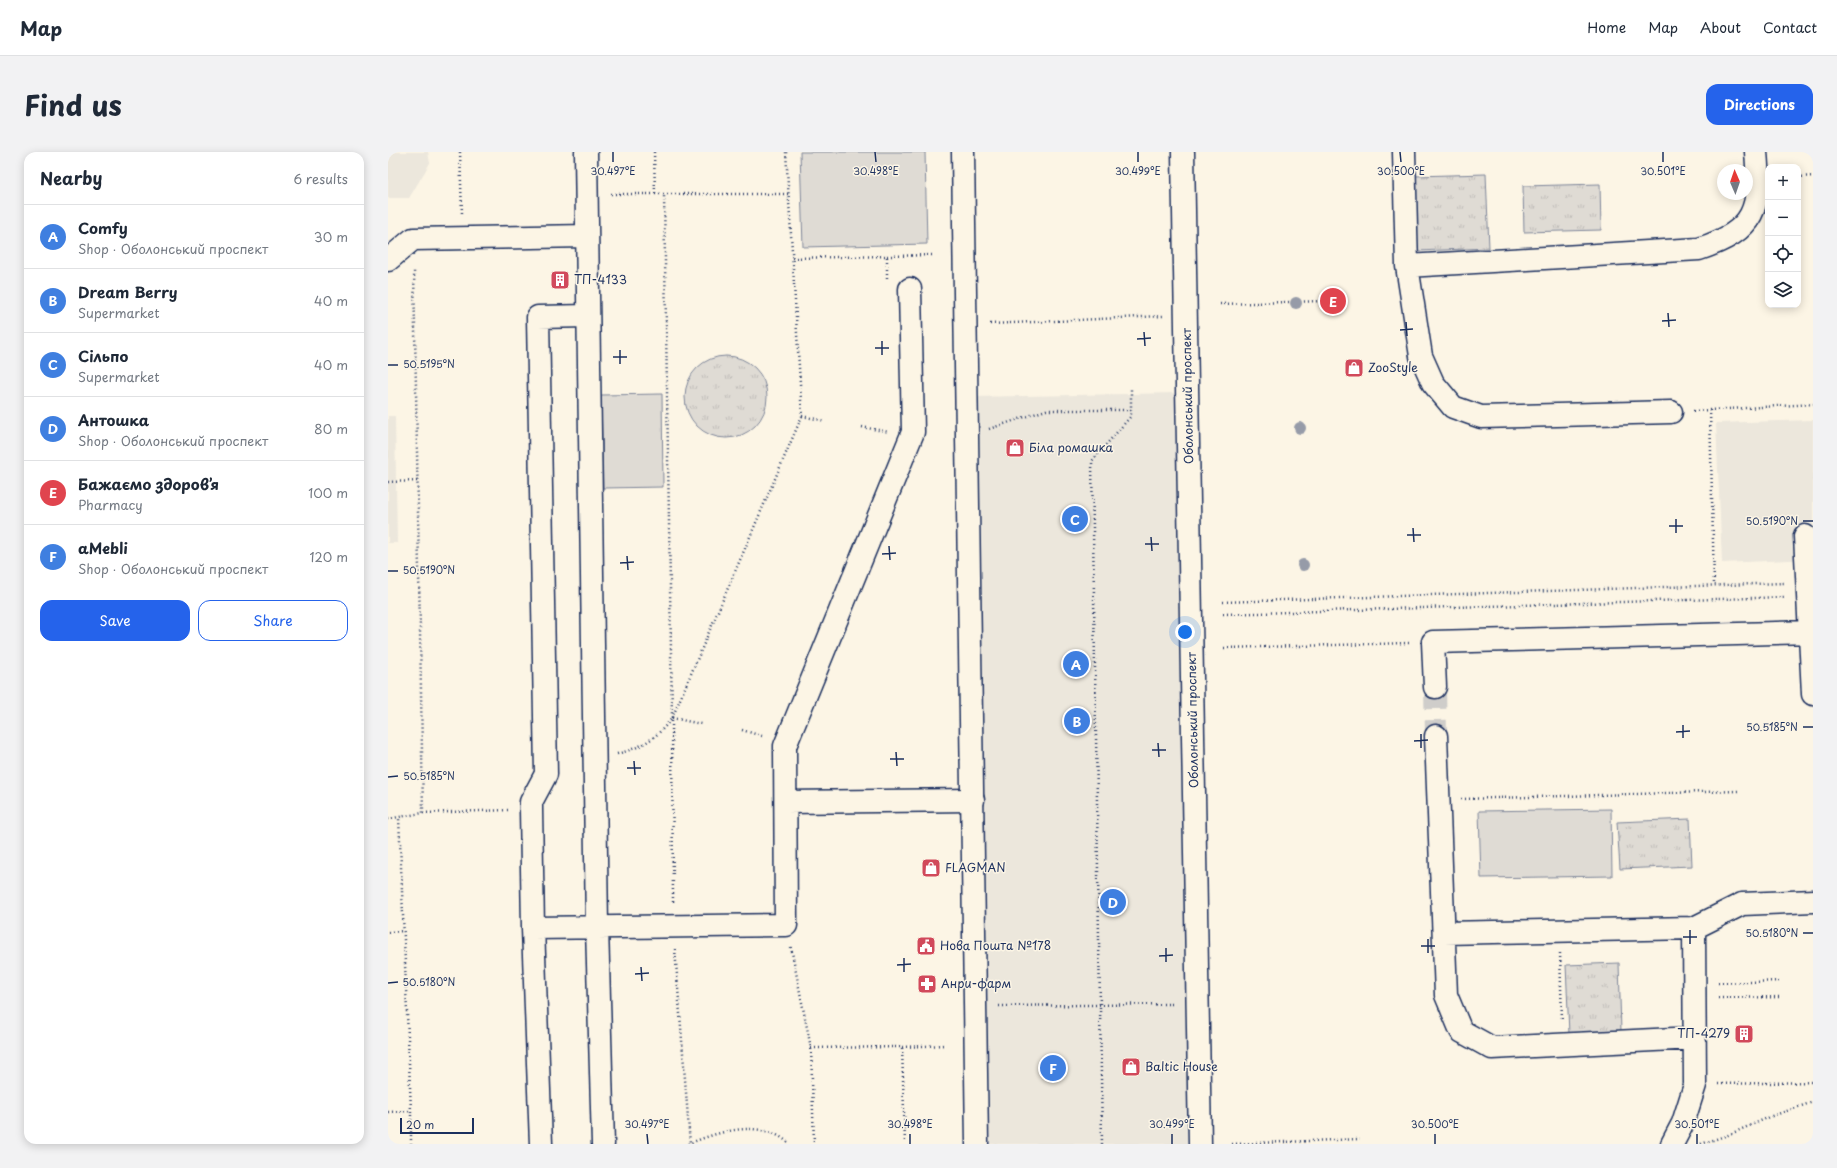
<!DOCTYPE html>
<meta charset="utf-8">
<style>
:root{--surface:#fff;--page:#f2f2f3;--text:#1f2937;--muted:#747a83;--line:#e0e1e3;--accent:#2563eb}
body{margin:0;font-family:"Playpen Sans",sans-serif;background:var(--page);color:var(--text)}
.controls{position:absolute;right:12px;top:12px;display:grid;overflow:hidden;border-radius:8px;box-shadow:0 2px 10px #0003}
.controls button{width:36px;height:36px;display:grid;place-items:center;padding:0;border:0;border-bottom:1px solid var(--line);background:var(--surface);color:var(--text);font:20px sans-serif}
.compass{position:absolute;left:1329px;top:12px;width:36px;height:36px;border-radius:50%;background:var(--surface);box-shadow:0 2px 10px #0003;rotate:358deg}
.scale{position:absolute;left:12px;bottom:10px;width:74px;box-sizing:border-box;padding-left:4px;border:2px solid #1b2f5e;border-top:0;font-size:11px;line-height:14px;white-space:nowrap;color:#1b2f5e;-webkit-text-stroke:3px #fcf5e5;paint-order:stroke}
.you{position:absolute;left:797px;top:480px;width:14px;height:14px;margin:-10px;border:3px solid #fff;border-radius:50%;background:#1a73e8;box-shadow:0 0 0 6px #1a73e833}
.badge{display:grid;place-items:center;width:26px;height:26px;border-radius:50%;background:var(--accent);color:#fff;font-size:13px;font-weight:700}
.pin{position:absolute;translate:-50% -50%;border:2px solid #fff;box-shadow:0 1px 4px #0006}
.list{margin:0;padding:0;list-style:none}
h2{display:flex;justify-content:space-between;align-items:center;height:52px;margin:0;padding:0 16px;font-size:17px}
h2 small{font-size:13px;font-weight:400;color:var(--muted)}
.list li{display:grid;grid-template-columns:26px 1fr auto;gap:12px;align-items:center;box-sizing:border-box;height:64px;padding:0 16px;border-top:1px solid var(--line)}
.list b{display:block;font-size:15px;white-space:nowrap}
.list p{margin:0;font-size:13px;white-space:nowrap;color:var(--muted)}
.list em{font-size:13px;font-style:normal;color:var(--muted)}
.actions{display:flex;gap:8px;padding:12px 16px}
.actions a{flex:1;padding:9px 0;border:1px solid var(--accent);border-radius:12px;text-align:center;font-size:14px;color:var(--accent)}
.actions .main{background:var(--accent);color:#fff}
.icon{flex:none;width:22px;height:22px;fill:none;stroke:currentColor;stroke-width:2;stroke-linecap:round;stroke-linejoin:round}
.map{position:relative;flex:none;width:1425px;height:992px;overflow:hidden;border-radius:12px}
header{display:flex;align-items:center;gap:24px;box-sizing:border-box;height:56px;padding:0 20px;background:var(--surface);border-bottom:1px solid var(--line)}
header strong{font-size:19px}
nav{display:flex;gap:22px;margin-inline-start:auto;font-size:14px}
.intro{display:flex;align-items:center;justify-content:space-between;box-sizing:border-box;height:96px;padding:0 24px}
h1{margin:0;font-size:28px}
.button{padding:10px 18px;border-radius:12px;background:var(--accent);color:#fff;font-size:14px;font-weight:700}
main{display:flex;gap:24px;padding:0 24px}
aside{flex:1;background:var(--surface);border-radius:12px;box-shadow:0 2px 10px #0003}
.map>svg:first-child{display:block}
.built{fill:#ece7dc}
.grass{fill:#dfdbd4;stroke:#7d8599}
.park{fill:url(#park-tufts);stroke:#7d8599}
.lines{fill:none;stroke-linecap:round;stroke-linejoin:round}
.minor-tunnel{stroke:#cfcdca;stroke-width:22;stroke-dasharray:22 11;stroke-linecap:butt}
.minor-casing{stroke:#1b2f5e;stroke-width:25}
.major-casing{stroke:#1b2f5e;stroke-width:25}
.path{stroke:#1b2f5e;stroke-width:2.5;stroke-dasharray:1 3;stroke-linecap:butt}
.minor{stroke:#fcf5e5;stroke-width:22}
.major{stroke:#fcf5e5;stroke-width:22}
.tree{fill:#969ba8}
.ticks{fill:none;stroke:#1b2f5e;stroke-width:1.5}
.labels{text-anchor:middle;stroke-width:3;stroke-linejoin:round;paint-order:stroke}
.poi-label{font-size:12px;fill:#1b2f5e;stroke:#fcf5e5;text-anchor:start}
.street-label{font-size:12px;fill:#1b2f5e;stroke:#fcf5e5}
.ticks-label{font-size:10px;text-anchor:middle;fill:#1b2f5e;stroke:#fcf5e5;stroke-width:3;stroke-linejoin:round;paint-order:stroke}
</style>
<header>
<strong>Map</strong>
<nav><a>Home</a><a>Map</a><a>About</a><a>Contact</a></nav>
</header>
<div class="intro"><h1>Find us</h1><a class="button">Directions</a></div>
<main>
<aside>
<h2>Nearby<small>6 results</small></h2>
<ul class="list">
<li><span class="badge" style="background:#3f7fe0">A</span><div><b>Comfy</b><p>Shop · Оболонський проспект</p></div><em>30 m</em></li>
<li><span class="badge" style="background:#3f7fe0">B</span><div><b>Dream Berry</b><p>Supermarket</p></div><em>40 m</em></li>
<li><span class="badge" style="background:#3f7fe0">C</span><div><b>Сільпо</b><p>Supermarket</p></div><em>40 m</em></li>
<li><span class="badge" style="background:#3f7fe0">D</span><div><b>Антошка</b><p>Shop · Оболонський проспект</p></div><em>80 m</em></li>
<li><span class="badge" style="background:#e0444e">E</span><div><b>Бажаємо здоровʼя</b><p>Pharmacy</p></div><em>100 m</em></li>
<li><span class="badge" style="background:#3f7fe0">F</span><div><b>aMebli</b><p>Shop · Оболонський проспект</p></div><em>120 m</em></li>
</ul>
<div class="actions"><a class="main">Save</a><a>Share</a></div>
</aside>
<div class="map">
<svg width="1425" height="992" viewBox="0 0 1425 992">
<defs>
<pattern id="park-tufts" width="24" height="20" patternUnits="userSpaceOnUse"><rect width="24" height="20" fill="#dfdbd4"/><path d="M3 7l-1-3M5 7V3M7 7l1-3M15 17l-1-3M17 17v-4M19 17l1-3" fill="none" stroke="#bfbcb8"/></pattern>
</defs>
<rect width="100%" height="100%" fill="#fcf5e5"/>
<filter id="ink" filterUnits="userSpaceOnUse"><feTurbulence type="fractalNoise" baseFrequency=".025" numOctaves="2"/><feDisplacementMap in="SourceGraphic" scale="8" xChannelSelector="R" yChannelSelector="G"/><feConvolveMatrix kernelMatrix="1 2 1 2 8 2 1 2 1" color-interpolation-filters="sRGB"/></filter>
<g filter="url(#ink)">
<path class="built" d="M0,0H40L42,11L21,46H0Z
M790,241L802,992H594L582,245Z
M0,264H7L9,391H0Z
M1425,268V407L1334,411L1328,271Z"/>
<path class="grass" d="M412,0H537L539,92L415,95Z
M274,242L275,335L215,336L213,243Z
M1223,657L1224,724L1093,726L1091,659Z"/>
<path class="park" d="M1098,22L1101,96L1029,99L1027,24Z
M1212,32L1213,78L1136,80L1135,34Z
M297 245a41 41 0 1 1 82 0a41 41 0 1 1-82 0Z
M1302,667L1304,714L1232,717L1229,670Z
M1231,811L1233,880L1181,882L1178,813Z"/>
<g class="lines">
<path class="minor-tunnel" d="M1047,535L1048,584"/>
<g class="minor-casing">
<path id="minor" d="M198,0L209,775L215,992
M1016,0L1019,114L1033,204L1045,231L1065,255L1093,265L1283,260
M0,108L25,87L199,84
M1019,114L1311,97C1368,78 1373,57 1368,0
M1417,384L1425,542
M1047,535L1045,490L1425,480
M1048,584L1058,843L1073,879L1104,896L1306,886
M398,650L585,648
M145,776L398,773L397,594L525,280L522,137
M1056,781L1306,776
M153,992L145,776L143,657V650L158,622L150,165L200,164
M1284,992L1295,971L1307,933L1306,776L1354,752L1425,749"/>
</g>
<g class="major-casing">
<path id="major" d="M575,0L589,992
M795,0L812,992"/>
</g>
<path class="path" d="M72,0L74,62
M266,0L267,42
M1410,25L1425,24
M223,42H400
M499,104L545,103
M404,106L499,104V129
M832,152L934,149
M602,172L775,164
M1322,258L1326,433
M1305,259L1425,252
M414,264L437,269
M474,275L501,280
M601,277L658,258H743
M0,330L29,329
M835,450L1396,431
M835,462L1397,445
M836,496L1021,491
M284,566L313,572
M354,578L374,584
M229,602C254,595 268,587 284,566L276,42
M1073,647L1350,639
M35,661L120,658
M0,667L11,665
M285,750L284,566L414,264L398,0
M0,780L15,779
M403,795L423,896L426,992
M287,797L302,992
M1172,801L1174,868
M1330,831L1393,829
M1330,846L1394,845
M611,854L785,852
M514,895L557,893
M423,896L514,895L517,992
M1330,932L1425,930
M0,960L23,959
M23,992V959L11,665L35,661L26,117
M300,992C332,979 373,966 402,992
M714,992L704,309L743,264V235
M844,992L972,987
M1313,992L1340,983L1384,964L1425,950"/>
<use href="#minor" class="minor"/>
<use href="#major" class="major"/>
</g>
<g class="tree">
<circle cx="908" cy="151" r="6"/>
<circle cx="912" cy="276" r="6"/>
<circle cx="915" cy="413" r="6"/>
</g>
</g>
<path class="ticks" d="M225,0V10M487,0L488,10M750,0V10M1012,0L1013,10M1275,0V10M1280,161L1281,175M1274,169L1288,168M1018,170L1019,184M1012,178L1025,177M756,180L757,194M749,187L763,186M494,189V203M487,196H501M232,198V212M225,205H239M0,213H10M1288,367V381M1415,369H1425M1281,374H1295M1025,376L1026,390M1019,383H1033M763,385L764,399M757,392H771M501,394L502,408M494,402L508,401M239,404L240,418M232,411L246,410M0,419H10M1295,573V586M1415,575H1425M1288,580L1302,579M1033,582V596M1026,589L1040,588M770,591L771,605M764,598H778M508,600L509,614M502,607H516M246,609L247,623M239,616H253M0,625L10,624M1302,778V792M1415,781H1425M1295,785H1309M1040,787V801M1033,794H1047M778,796V810M771,804L785,803M516,806V820M509,813L523,812M253,815L254,829M247,822L261,821M0,831L10,830M259,982L260,992M522,982V992M784,982V992M1047,982V992M1309,982V992"/>
<defs>
<g id="building-square" transform="scale(1)"><rect x="-9" y="-9" width="18" height="18" rx="4" fill="#d1495b" stroke="#fcf5e5"/><path d="M-4-6H4V6H1V3H-1V6H-4ZM-2.5-4.3h1.7v1.8h-1.7ZM.8-4.3h1.7v1.8H.8ZM-2.5-1h1.7V.8h-1.7ZM.8-1h1.7V.8H.8Z" fill="#fff"/></g>
<g id="shop-square" transform="scale(1)"><rect x="-9" y="-9" width="18" height="18" rx="4" fill="#d1495b" stroke="#fcf5e5"/><path d="M-5-2.5h2.3a2.7 3.5 0 0 1 5.4 0H5L5.5 6h-11ZM-1.5-2.5h3a1.5 2.3 0 0 0-3 0Z" fill="#fff"/></g>
<g id="civic-square" transform="scale(1)"><rect x="-9" y="-9" width="18" height="18" rx="4" fill="#d1495b" stroke="#fcf5e5"/><path d="M-.6-6.5H3V-4.5H.6V-3L4-1V1h2V6H-6V1h2V-1L-.6-3ZM-1.2 2.5V6h2.4V2.5Z" fill="#fff"/></g>
<g id="pharmacy-square" transform="scale(1)"><rect x="-9" y="-9" width="18" height="18" rx="4" fill="#d1495b" stroke="#fcf5e5"/><path d="M-2-6h4v4h4v4h-4v4h-4v-4h-4v-4h4Z" fill="#fff"/></g>
</defs>
<g fill-rule="evenodd">
<use href="#building-square" x="172" y="128"/>
<use href="#shop-square" x="966" y="216"/>
<use href="#shop-square" x="627" y="296"/>
<use href="#shop-square" x="543" y="716"/>
<use href="#civic-square" x="538" y="794"/>
<use href="#pharmacy-square" x="539" y="832"/>
<use href="#building-square" x="1356" y="882"/>
<use href="#shop-square" x="743" y="915"/>
</g>
<g class="labels">
<g class="poi-label">
<text x="186" y="132">ТП-4133</text>
<text x="980" y="220">ZooStyle</text>
<text x="641" y="300">Біла ромашка</text>
<text x="557" y="720">FLAGMAN</text>
<text x="552" y="798">Нова Пошта №178</text>
<text x="553" y="836">Анри-фарм</text>
<text x="1342" y="886" text-anchor="end">ТП-4279</text>
<text x="757" y="919">Baltic House</text>
</g>
<g class="street-label">
<text transform="translate(800 244) rotate(-91)" y="4">Оболонський проспект</text>
<text transform="translate(805 568) rotate(-91)" y="4">Оболонський проспект</text>
</g>
</g>
<g class="ticks-label">
<text x="225" y="23">30.497°E</text>
<text x="488" y="23">30.498°E</text>
<text x="750" y="23">30.499°E</text>
<text x="1013" y="23">30.500°E</text>
<text x="1275" y="23">30.501°E</text>
<text x="41" y="216">50.5195°N</text>
<text x="1384" y="373">50.5190°N</text>
<text x="41" y="422">50.5190°N</text>
<text x="1384" y="579">50.5185°N</text>
<text x="41" y="628">50.5185°N</text>
<text x="1384" y="785">50.5180°N</text>
<text x="41" y="834">50.5180°N</text>
<text x="259" y="976">30.497°E</text>
<text x="522" y="976">30.498°E</text>
<text x="784" y="976">30.499°E</text>
<text x="1047" y="976">30.500°E</text>
<text x="1309" y="976">30.501°E</text>
</g>
</svg>
<div class="controls">
<button>+</button>
<button>−</button>
<button><svg class="icon" aria-label="locate" viewBox="0 0 24 24"><circle cx="12" cy="12" r="6"/><path d="M12 2v4M12 18v4M2 12h4M18 12h4"/></svg></button>
<button><svg class="icon" aria-label="layers" viewBox="0 0 24 24"><path d="M12 4l9 5-9 5-9-5zM3 14l9 5 9-5"/></svg></button>
</div>
<svg class="compass" viewBox="-18 -18 36 36"><path d="M0-13l5 13h-10z" fill="#e53935"/><path d="M0 13l5-13h-10z" fill="#747a83"/></svg>
<div class="scale">20 m</div>
<div class="you"></div>
<div class="pin badge" style="left:688px;top:512px;background:#3f7fe0">A</div>
<div class="pin badge" style="left:689px;top:569px;background:#3f7fe0">B</div>
<div class="pin badge" style="left:687px;top:367px;background:#3f7fe0">C</div>
<div class="pin badge" style="left:725px;top:750px;background:#3f7fe0">D</div>
<div class="pin badge" style="left:945px;top:149px;background:#e0444e">E</div>
<div class="pin badge" style="left:665px;top:916px;background:#3f7fe0">F</div>
</div>
</main>
